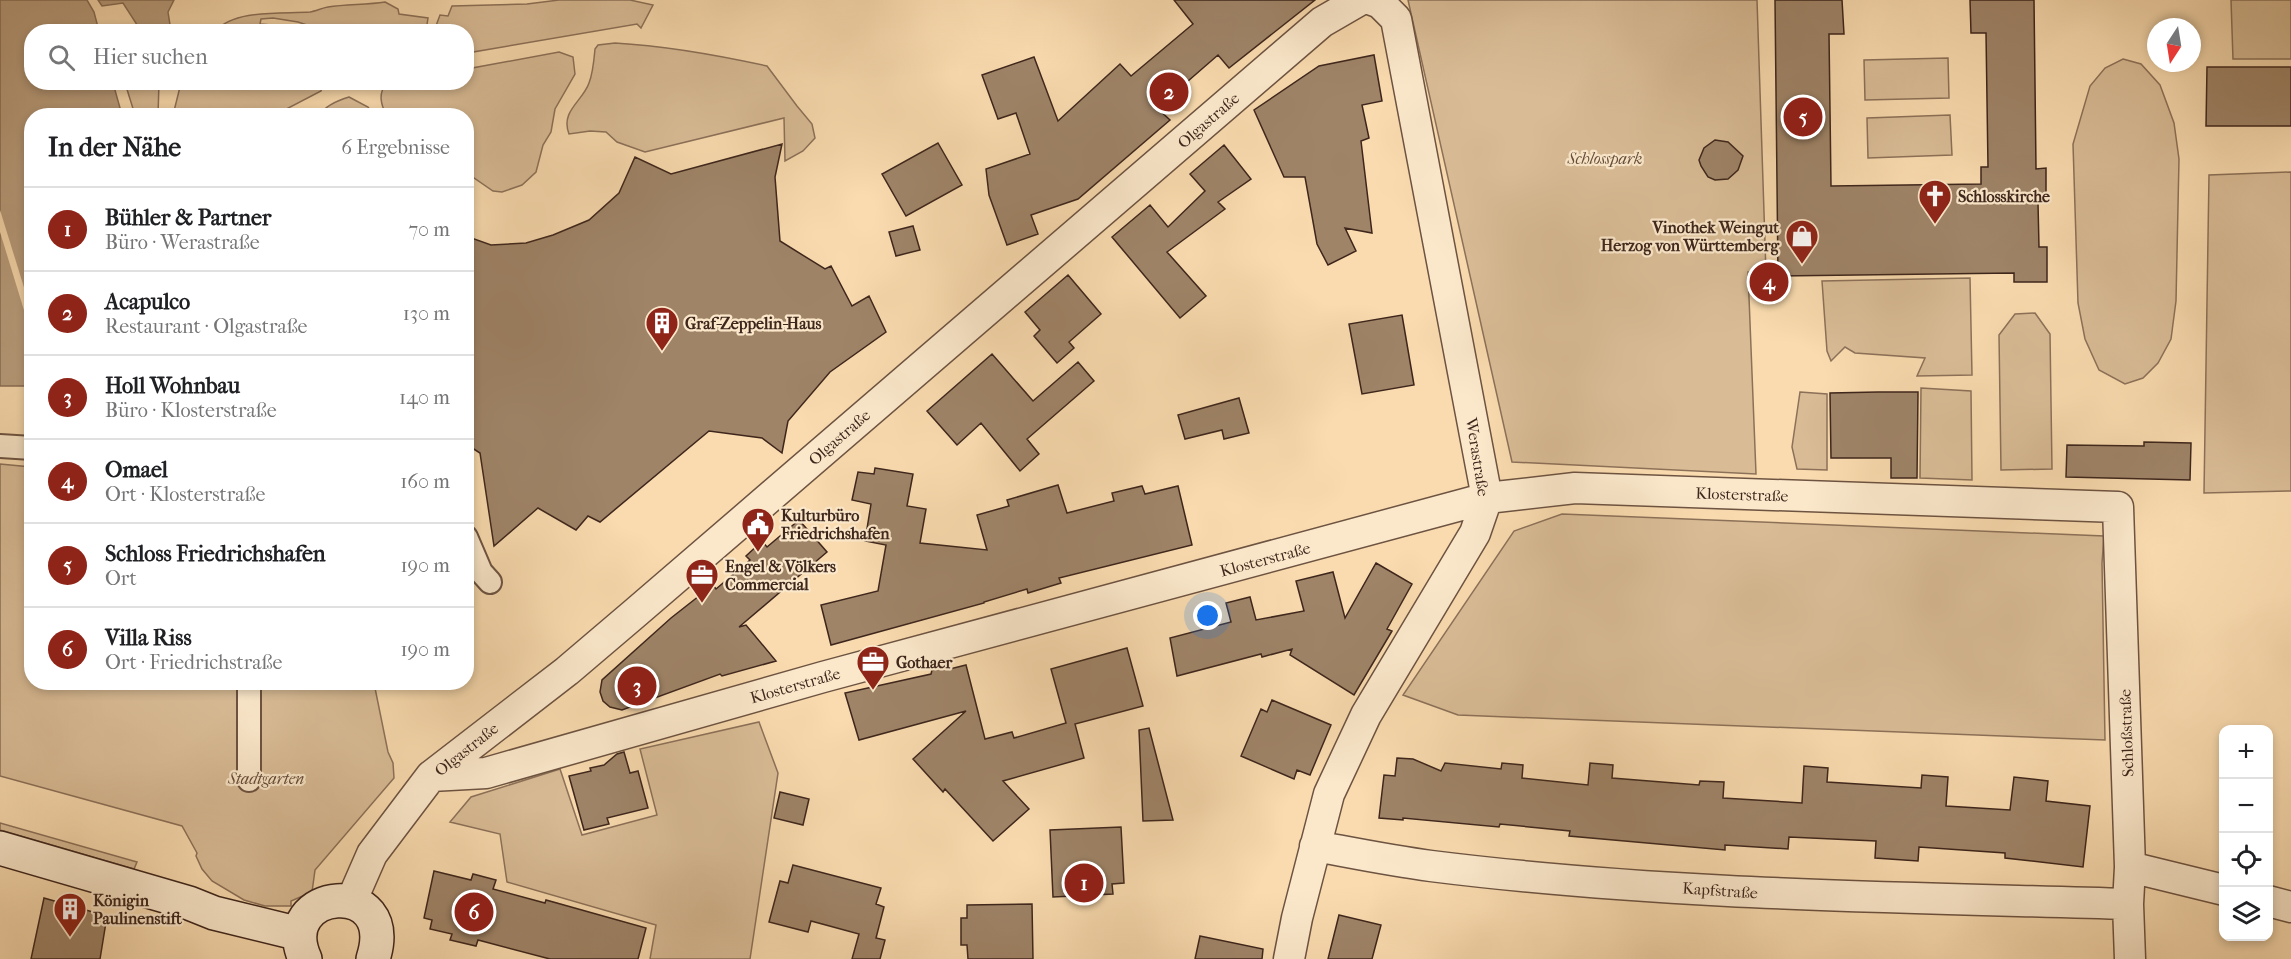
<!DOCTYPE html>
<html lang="de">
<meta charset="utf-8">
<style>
:root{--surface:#fff;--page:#f2f2f2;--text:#202124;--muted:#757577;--line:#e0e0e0;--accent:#8f2418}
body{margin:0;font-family:"IM FELL French Canon",serif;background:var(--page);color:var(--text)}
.controls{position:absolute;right:18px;bottom:18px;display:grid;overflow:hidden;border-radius:12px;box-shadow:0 3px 9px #0003}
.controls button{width:54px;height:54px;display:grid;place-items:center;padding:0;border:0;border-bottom:2px solid var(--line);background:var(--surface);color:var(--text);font:30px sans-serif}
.compass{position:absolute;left:2147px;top:18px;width:54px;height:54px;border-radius:50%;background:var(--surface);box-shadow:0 3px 9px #0003;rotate:192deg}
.you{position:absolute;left:1208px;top:616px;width:21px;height:21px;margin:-15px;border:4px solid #fff;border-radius:50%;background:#1a73e8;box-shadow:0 0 0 9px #1a73e833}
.badge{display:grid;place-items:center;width:39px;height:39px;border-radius:50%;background:var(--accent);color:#fff;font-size:20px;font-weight:700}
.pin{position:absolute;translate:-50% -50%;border:3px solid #fff;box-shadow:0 2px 6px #0006}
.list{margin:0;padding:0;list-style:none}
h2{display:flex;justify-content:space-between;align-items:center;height:78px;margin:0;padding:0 24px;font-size:26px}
h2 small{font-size:20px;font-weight:400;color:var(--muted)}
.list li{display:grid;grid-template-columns:39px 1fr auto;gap:18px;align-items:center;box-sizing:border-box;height:84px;padding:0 24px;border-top:2px solid var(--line)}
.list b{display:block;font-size:22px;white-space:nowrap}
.list p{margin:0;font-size:20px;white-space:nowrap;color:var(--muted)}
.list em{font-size:20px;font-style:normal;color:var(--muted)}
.icon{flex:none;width:33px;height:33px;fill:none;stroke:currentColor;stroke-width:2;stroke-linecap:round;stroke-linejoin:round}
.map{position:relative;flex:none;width:2291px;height:959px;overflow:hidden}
.search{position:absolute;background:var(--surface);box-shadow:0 3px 9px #0003;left:24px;top:24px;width:450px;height:66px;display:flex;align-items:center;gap:15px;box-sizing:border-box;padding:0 21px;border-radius:24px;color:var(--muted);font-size:22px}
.panel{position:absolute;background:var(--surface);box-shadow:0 3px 9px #0003;left:24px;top:108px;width:450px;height:582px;border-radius:24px}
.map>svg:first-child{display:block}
.green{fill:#d9bc96;stroke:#8c7159;stroke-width:1.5}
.water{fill:#b99d7d;stroke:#886d56;stroke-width:1.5}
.pier{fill:#f9dbaf}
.building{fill:#9f8468;stroke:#3e261c;stroke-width:1.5}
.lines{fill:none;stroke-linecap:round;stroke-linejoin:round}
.pedestrian-casing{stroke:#6d5341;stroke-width:26}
.minor-casing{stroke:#6d5341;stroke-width:33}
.secondary-casing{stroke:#3e261c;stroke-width:36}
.pedestrian{stroke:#fbe8cb;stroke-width:22}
.minor{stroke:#fbe8cb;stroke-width:30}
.secondary{stroke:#fbe8cb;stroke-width:33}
.labels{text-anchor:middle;stroke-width:4.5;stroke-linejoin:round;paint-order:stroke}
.street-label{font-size:16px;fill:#3e261c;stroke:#fbe8cb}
.park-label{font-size:16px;font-style:italic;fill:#654c3a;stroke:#fbe8cb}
.poi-label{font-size:16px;font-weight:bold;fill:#3e261c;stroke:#fbe8cb;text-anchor:start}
</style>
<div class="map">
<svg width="2291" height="959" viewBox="0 0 2291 959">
<rect width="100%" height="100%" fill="#f9dbaf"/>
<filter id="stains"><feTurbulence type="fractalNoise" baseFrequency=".00333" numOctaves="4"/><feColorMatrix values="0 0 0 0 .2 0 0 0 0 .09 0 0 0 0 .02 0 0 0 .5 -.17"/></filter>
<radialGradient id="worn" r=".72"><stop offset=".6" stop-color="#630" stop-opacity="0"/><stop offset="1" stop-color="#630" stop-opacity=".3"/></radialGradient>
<path class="green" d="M559,0H630L653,5L641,28L637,24L467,53L466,32L434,31L440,15L448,16L452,6L527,4Z
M1408,0H1757L1766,273L1748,272L1756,474L1512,462Z
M2231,0H2291V59H2233Z
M385,2L398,9L399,14L428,18L426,31H325L298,22L273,18L261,19L260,24L295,27L309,31H216C234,9 283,14 310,12C316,11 322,8 328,7C347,4 366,5 385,2Z
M615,43C667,46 717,55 767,66L797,106L812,124L815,138L803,151L785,161L784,118L645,152L617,142L606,132L590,131L569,134C560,111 583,101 589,83C593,73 594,60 595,49L598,45Z
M559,52L573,57L575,74L555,109L551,132L543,145L536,172L522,185L502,192L493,191L467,173L466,116L386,115C381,104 378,94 386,84L466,82L467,69Z
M1948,58L1949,98L1865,100L1864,60Z
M2123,59L2141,64L2160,85L2174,123L2179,159L2176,301L2171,339L2158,363L2143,378L2125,384L2099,370L2085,339L2078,303L2073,144L2090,86L2105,68Z
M125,83H159L158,115H135Z
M181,83V82L323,83L321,91L275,115H173Z
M349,97L368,107L374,115H320C325,106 339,100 349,97Z
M1950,115L1952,155L1868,158L1867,118Z
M2291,172V491L2204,493L2209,175Z
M1970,278L1972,375L1917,376L1925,358L1855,353L1845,347L1831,361L1827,351L1822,281Z
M2035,313L2050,334L2052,469L2001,470L1999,335L2015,314Z
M1921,388L1971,391L1972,480L1920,478Z
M1800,392L1827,394V470L1797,469L1792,447Z
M0,464L31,467L32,682L374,683L388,752L393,763L394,778L315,870L312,892L291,901V906H265L244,900L212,881L202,869L196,856L197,853L182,826L0,776Z
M1562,514L2104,536L2102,563L2105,740L1458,715L1403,695L1514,531Z
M759,722L778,773L750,959H650L656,925L507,882L500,834L450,822L471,797L560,769L582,835L657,815L640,749Z
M0,823L137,862L134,869L0,830Z"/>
<path class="water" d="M0,0H87L94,12L99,31L32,32V82L113,83L122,115L32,116L31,386H0Z
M98,0H174L168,12L171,31H141L123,3L102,6Z"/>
<path class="pier" d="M0,210L31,310V333L0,232Z"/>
<path class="building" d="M1174,0H1315L1229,68L1218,55L1157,108L1170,120L1078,199L1031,215L1038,234L1007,245L989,195L986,169L1030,154L1016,113L998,119L982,75L1034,57L1058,121L1120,64L1131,76L1193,24Z
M1775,0H1842L1844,34H1829L1831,186L1981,184V167H1988L1986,33H1971L1970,0H2034L2036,169L2046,168V203H2038L2039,247H2047V282H2014V273L1778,276Z
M1374,55L1382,101L1362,105L1369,138L1361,141L1372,233L1345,228L1356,251L1328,265L1317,244L1305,177H1284L1254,110L1319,66Z
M2207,67H2291V126H2206Z
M1715,140L1728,142L1743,156L1738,170L1728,179L1715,180L1708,177L1701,166L1699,160L1704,148Z
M938,143L962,185L906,216L882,174Z
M782,144L775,177L780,241L825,269L831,266L852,306L869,296L886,332L830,372L788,421L782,453L762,438L709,431L600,522L588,516L576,530L538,508L494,546L480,453L466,444V236L491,245L526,243L553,235L589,220L619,193L635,157L671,174Z
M1224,145L1251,179L1218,202L1225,209L1167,252L1206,296L1180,318L1112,237L1150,205L1168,227L1205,191L1190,174Z
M913,226L920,250L896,256L889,232Z
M1068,275L1101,314L1069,342L1074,348L1057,363L1034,336L1040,330L1025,312Z
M1402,315L1414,385L1362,394L1349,324Z
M992,354L1033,401L1078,362L1094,381L1027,439L1039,454L1020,471L981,423L957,445L927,411Z
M1878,392H1918L1917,478H1891V458H1831L1830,393Z
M1239,398L1249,433L1224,439L1222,430L1185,439L1178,415Z
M2144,442L2191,443L2190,480L2066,477L2067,445L2144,446Z
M875,468L913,474L907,506L926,509L920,543L987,550L977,515L1009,506L1007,500L1058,485L1067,513L1114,501L1112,493L1142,486L1145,494L1178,486L1192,545L1059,578L1061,583L1028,593L1027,589L984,602V603L831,645L821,605L878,591L886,545L865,541L871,504L852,500L858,472L874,474Z
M799,520L827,552L739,627L746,625L776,661L722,676L720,674L622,710L610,707L603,701L600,692L602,680L671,618L713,585L716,589L750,560L746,556L762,541L767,547Z
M1376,563L1412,584L1387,629L1392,631L1354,695L1290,655L1292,649L1262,657L1261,654L1177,676L1170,638L1231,622L1226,603L1250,597L1256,620L1304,611L1296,581L1333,572L1345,618Z
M1127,648L1143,706L1075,724L1084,758L1003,781L1029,809L993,841L945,789L943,792L913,759L966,711L859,740L845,693L931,674L932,670L947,666L950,669L966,665L985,739L1012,732L1014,738L1066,723L1051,669Z
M1272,700L1331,725L1310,775L1297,770L1294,779L1241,756L1261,709L1267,712Z
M1149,728L1173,820L1143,821L1139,730Z
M624,752L630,773L638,771L648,808L607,818L609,824L584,830L569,776L591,771L590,768L604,765L617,754Z
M1397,758L1413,759L1441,771L1445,763L1501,769L1502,763L1523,765L1522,778L1588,785L1590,763L1613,765L1612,778L1699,785L1700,781L1724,782L1723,798L1802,803L1804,766L1828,768L1827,782L1921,788L1922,775L1948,777L1946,806L2010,810L2014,777L2048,781L2046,801L2090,806L2083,867L2005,858V853L1919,847L1918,861L1875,858L1876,841L1789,837L1788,849L1725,845V850L1569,836L1570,831L1500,824L1499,827L1403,818V820L1379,818L1384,775L1395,776Z
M780,792L809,799L803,825L774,818Z
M1121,827L1124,883L1112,884L1113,894L1053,897L1050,830Z
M793,865L881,888L876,904L884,907L876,938L885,940L880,959H852L859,934L811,921L808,932L769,922L780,881L788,883Z
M434,871L471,880L473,874L496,880L493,889L545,903L546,900L646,928L638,959H550L478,940L476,946L450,940L452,934L430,929L432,920L424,918Z
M44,898L107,916L100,959H31Z
M1032,904L1033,959H968L967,945H961V918H967V905Z
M1339,915L1381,925L1372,959H1328Z
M1200,936L1263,949L1262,959H1195Z"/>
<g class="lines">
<g class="pedestrian-casing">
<path id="pedestrian" d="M0,446L32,448
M466,537L481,572L490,582
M249,780V682"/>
</g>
<g class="minor-casing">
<path id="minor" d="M431,776L486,773L823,677L1487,498L1575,488L2118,507L2130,867L2128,904L2130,959
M1315,846C1353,853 1392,861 1431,866C1662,895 1896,897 2128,904
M2130,867L2224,890
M2268,901L2291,907
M351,902L372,854L431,776L567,671L634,614L1322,22L1360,0
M1289,959L1297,918L1329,794L1366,715L1475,533L1487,498L1396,19L1380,3L1372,0"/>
</g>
<g class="secondary-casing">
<path id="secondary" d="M0,848L189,903L214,913L300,934
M305,959C273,888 400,875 373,959"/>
</g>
<use href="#pedestrian" class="pedestrian"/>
<use href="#minor" class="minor"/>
<use href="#secondary" class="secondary"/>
</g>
<defs>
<g id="church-pin" transform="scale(1.725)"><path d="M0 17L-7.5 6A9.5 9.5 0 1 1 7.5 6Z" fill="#8f2418" stroke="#fbe8cb"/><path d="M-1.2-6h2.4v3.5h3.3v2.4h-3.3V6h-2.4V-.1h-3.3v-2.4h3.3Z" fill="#fff"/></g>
<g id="shop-pin" transform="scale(1.725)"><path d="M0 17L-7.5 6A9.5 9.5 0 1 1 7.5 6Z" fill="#8f2418" stroke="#fbe8cb"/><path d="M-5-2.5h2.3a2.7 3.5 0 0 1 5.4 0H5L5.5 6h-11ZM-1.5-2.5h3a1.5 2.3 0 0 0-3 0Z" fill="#fff"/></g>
<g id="building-pin" transform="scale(1.725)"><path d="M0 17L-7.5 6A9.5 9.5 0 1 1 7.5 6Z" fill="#8f2418" stroke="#fbe8cb"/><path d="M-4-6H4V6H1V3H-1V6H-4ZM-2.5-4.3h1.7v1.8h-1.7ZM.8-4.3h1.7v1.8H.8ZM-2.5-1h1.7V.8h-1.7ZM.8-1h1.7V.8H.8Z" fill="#fff"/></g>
<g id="civic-pin" transform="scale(1.725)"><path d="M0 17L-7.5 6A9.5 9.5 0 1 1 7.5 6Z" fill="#8f2418" stroke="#fbe8cb"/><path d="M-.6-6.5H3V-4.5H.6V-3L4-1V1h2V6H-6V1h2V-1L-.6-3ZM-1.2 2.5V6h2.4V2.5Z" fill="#fff"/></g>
<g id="office-pin" transform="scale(1.725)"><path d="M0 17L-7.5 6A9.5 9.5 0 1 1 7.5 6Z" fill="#8f2418" stroke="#fbe8cb"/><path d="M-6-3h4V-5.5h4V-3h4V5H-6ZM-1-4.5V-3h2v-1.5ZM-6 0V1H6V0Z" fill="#fff"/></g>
</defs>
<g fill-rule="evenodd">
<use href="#church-pin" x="1935" y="196"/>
<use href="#shop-pin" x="1802" y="236"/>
<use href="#building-pin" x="662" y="323"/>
<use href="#civic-pin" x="758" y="524"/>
<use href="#office-pin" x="702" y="575"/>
<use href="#office-pin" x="873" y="662"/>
<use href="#building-pin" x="70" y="909"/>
</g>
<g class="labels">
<g class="street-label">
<text transform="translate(1208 120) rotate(-41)" y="6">Olgastraße</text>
<text transform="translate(839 437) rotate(-41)" y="6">Olgastraße</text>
<text transform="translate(1478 457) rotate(81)" y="6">Werastraße</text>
<text transform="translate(1742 494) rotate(2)" y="6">Klosterstraße</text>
<text transform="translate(1265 559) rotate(-15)" y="6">Klosterstraße</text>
<text transform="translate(795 685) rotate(-16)" y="6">Klosterstraße</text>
<text transform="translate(2126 733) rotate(-92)" y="6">Schloßstraße</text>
<text transform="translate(466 749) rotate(-38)" y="6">Olgastraße</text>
<text transform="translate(1720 890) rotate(4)" y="6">Kapfstraße</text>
</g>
<g class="park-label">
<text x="1605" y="164">Schlosspark</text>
<text x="266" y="784">Stadtgarten</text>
</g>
<g class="poi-label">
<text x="1958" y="202">Schlosskirche</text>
<text x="1779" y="233" text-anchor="end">Vinothek Weingut<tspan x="1779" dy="18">Herzog von Württemberg</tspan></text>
<text x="685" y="329">Graf-Zeppelin-Haus</text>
<text x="781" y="521">Kulturbüro<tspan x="781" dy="18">Friedrichshafen</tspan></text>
<text x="725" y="572">Engel &amp; Völkers<tspan x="725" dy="18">Commercial</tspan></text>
<text x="896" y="668">Gothaer</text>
<text x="93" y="906">Königin<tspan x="93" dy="18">Paulinenstift</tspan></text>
</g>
</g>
<rect width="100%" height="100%" filter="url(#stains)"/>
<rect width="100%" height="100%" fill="url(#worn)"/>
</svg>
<div class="controls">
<button>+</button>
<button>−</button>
<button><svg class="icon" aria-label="locate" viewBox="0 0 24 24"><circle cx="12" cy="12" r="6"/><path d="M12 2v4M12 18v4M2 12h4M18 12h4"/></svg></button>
<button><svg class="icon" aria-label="layers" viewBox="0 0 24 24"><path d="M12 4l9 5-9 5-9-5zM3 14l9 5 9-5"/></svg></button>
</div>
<svg class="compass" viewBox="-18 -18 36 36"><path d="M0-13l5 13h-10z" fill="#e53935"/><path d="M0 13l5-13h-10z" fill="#757577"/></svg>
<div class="you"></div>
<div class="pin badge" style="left:1084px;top:883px">1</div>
<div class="pin badge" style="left:1169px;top:92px">2</div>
<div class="pin badge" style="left:637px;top:686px">3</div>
<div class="pin badge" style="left:1769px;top:282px">4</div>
<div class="pin badge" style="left:1803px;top:117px">5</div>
<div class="pin badge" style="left:474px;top:912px">6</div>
<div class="search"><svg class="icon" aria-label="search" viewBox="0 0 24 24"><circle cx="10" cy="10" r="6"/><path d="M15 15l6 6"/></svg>Hier suchen</div>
<section class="panel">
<h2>In der Nähe<small>6 Ergebnisse</small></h2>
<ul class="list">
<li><span class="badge">1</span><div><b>Bühler &amp; Partner</b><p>Büro · Werastraße</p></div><em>70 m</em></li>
<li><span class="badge">2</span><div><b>Acapulco</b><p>Restaurant · Olgastraße</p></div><em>130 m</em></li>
<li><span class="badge">3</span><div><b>Holl Wohnbau</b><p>Büro · Klosterstraße</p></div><em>140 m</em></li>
<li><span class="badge">4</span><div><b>Omael</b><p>Ort · Klosterstraße</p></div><em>160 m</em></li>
<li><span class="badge">5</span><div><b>Schloss Friedrichshafen</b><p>Ort</p></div><em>190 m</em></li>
<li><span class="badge">6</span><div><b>Villa Riss</b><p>Ort · Friedrichstraße</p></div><em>190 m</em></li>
</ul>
</section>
</div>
